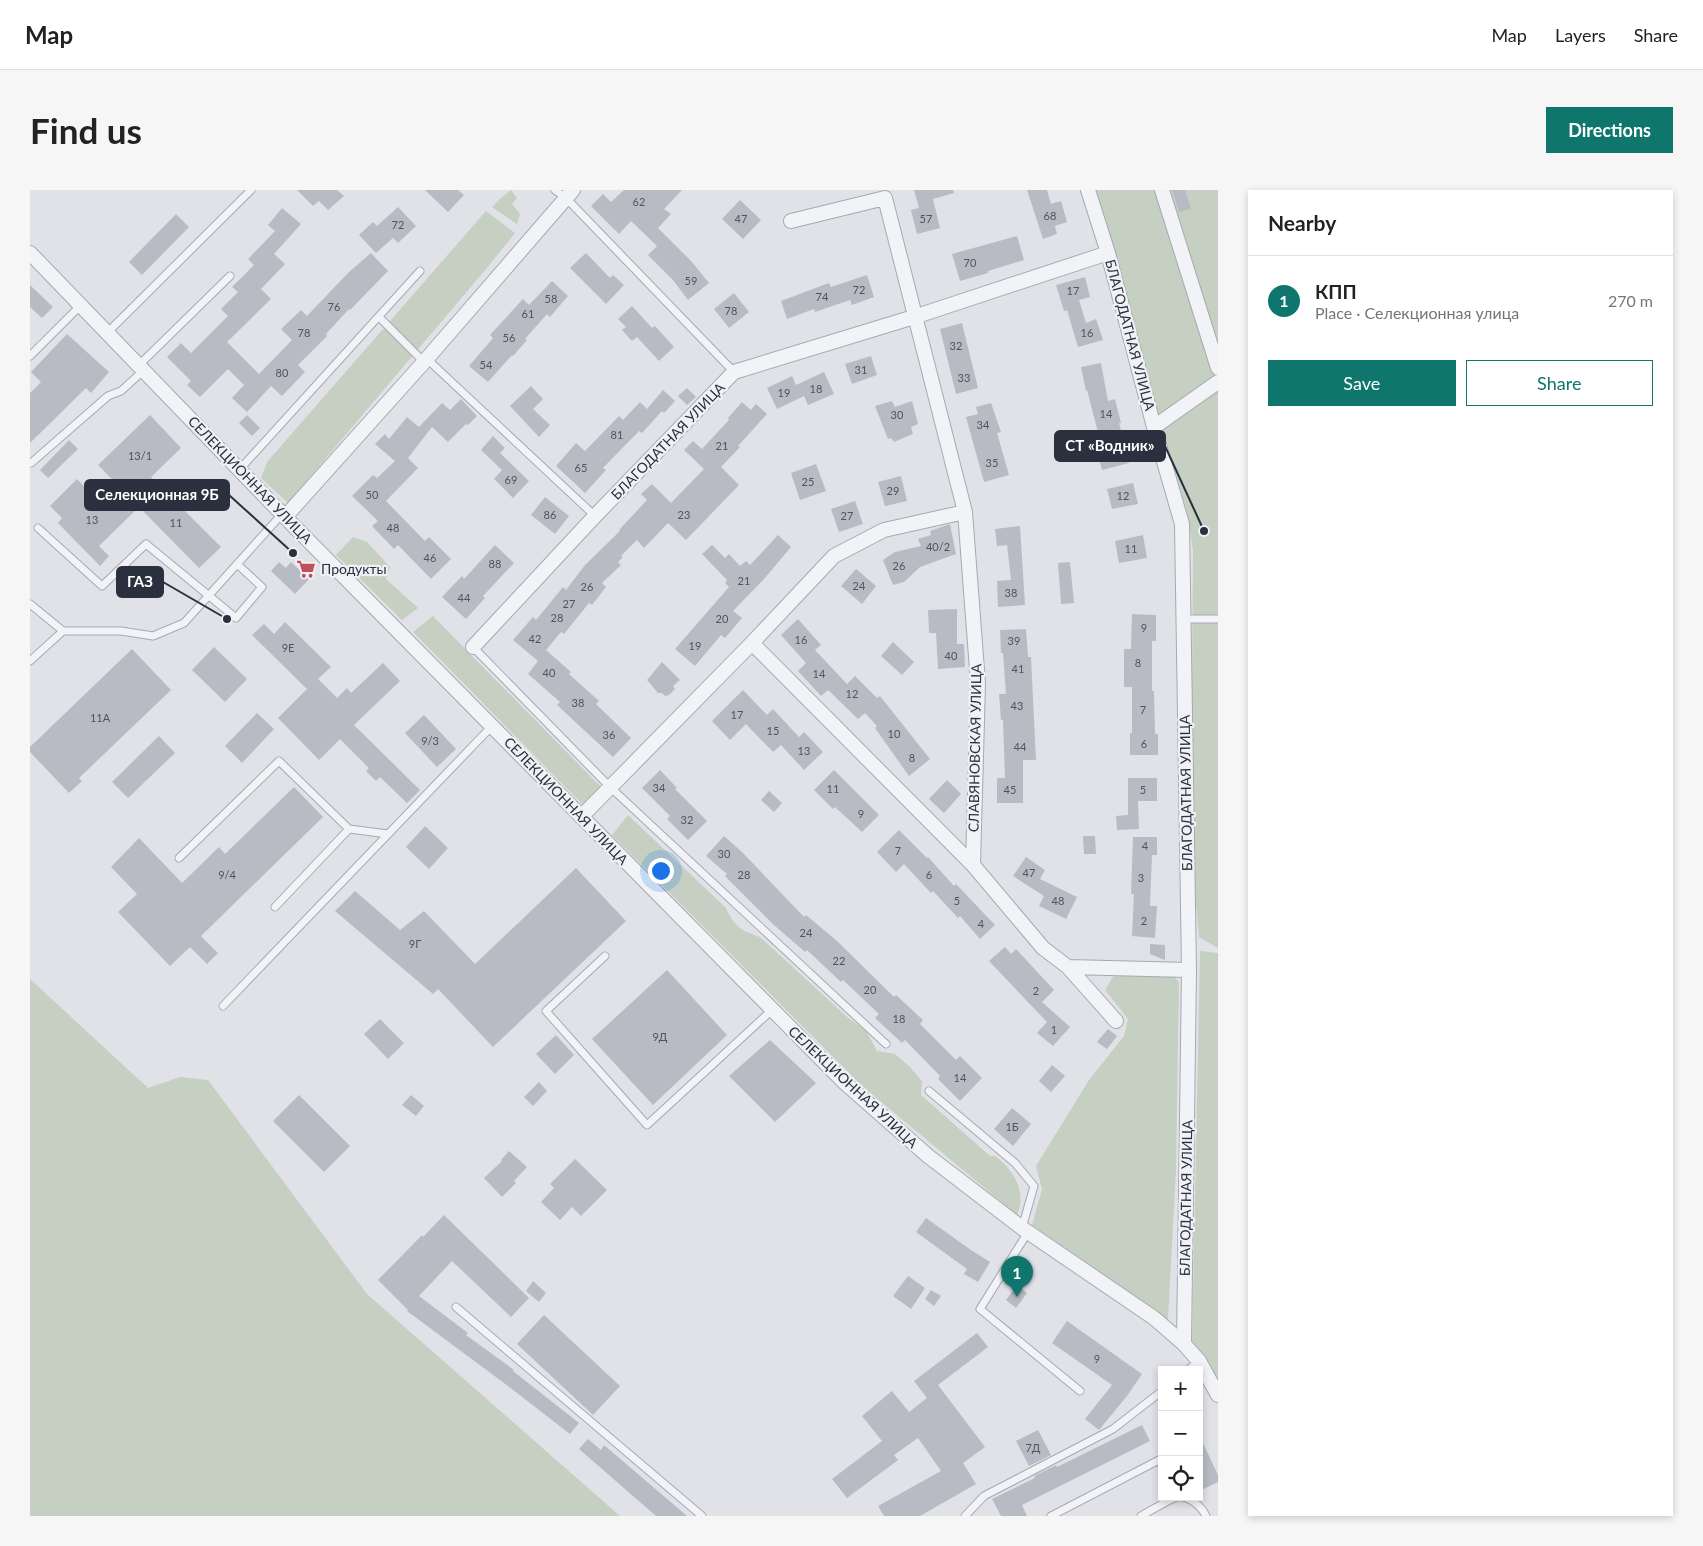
<!DOCTYPE html>
<meta charset="utf-8">
<style>
:root{--surface:#fff;--page:#f6f6f6;--text:#222;--muted:#767676;--line:#e0e0e0;--accent:#0f766e}
body{margin:0;font-family:Lato,sans-serif;background:var(--page);color:var(--text)}
.controls{position:absolute;right:15px;bottom:15px;display:grid;overflow:hidden;border-radius:0px;box-shadow:0 2px 8px #0003}
.controls button{width:45px;height:45px;display:grid;place-items:center;padding:0;border:0;border-bottom:1px solid var(--line);background:var(--surface);color:var(--text);font:25px sans-serif}
.you{position:absolute;left:630px;top:680px;width:18px;height:18px;margin:-12px;border:4px solid #fff;border-radius:50%;background:#1a73e8;box-shadow:0 0 0 8px #1a73e833}
.badge{display:grid;place-items:center;width:32px;height:32px;border-radius:50%;background:var(--accent);color:#fff;font-size:16px;font-weight:700}
.pin{position:absolute;translate:-50% -41px;filter:drop-shadow(0 1px 2px #0008)}
.pin::after{content:'';position:absolute;top:26px;width:18px;height:15px;background:inherit;clip-path:polygon(0 0,100% 0,50% 100%)}
.list{margin:0;padding:0;list-style:none}
h2{display:flex;justify-content:space-between;align-items:center;height:65px;margin:0;padding:0 20px;font-size:21px}
h2 small{font-size:16px;font-weight:400;color:var(--muted)}
.list li{display:grid;grid-template-columns:32px 1fr auto;gap:15px;align-items:center;box-sizing:border-box;height:90px;padding:0 20px;border-top:1px solid var(--line)}
.list b{display:block;font-size:19px;white-space:nowrap}
.list p{margin:0;font-size:16px;white-space:nowrap;color:var(--muted)}
.list em{font-size:16px;font-style:normal;color:var(--muted)}
.actions{display:flex;gap:10px;padding:15px 20px}
.actions a{flex:1;padding:11px 0;border:1px solid var(--accent);border-radius:0px;text-align:center;font-size:18px;color:var(--accent)}
.actions .main{background:var(--accent);color:#fff}
.icon{flex:none;width:28px;height:28px;fill:none;stroke:currentColor;stroke-width:2;stroke-linecap:round;stroke-linejoin:round}
.map{position:relative;flex:none;width:1188px;height:1326px;overflow:hidden;border-radius:0px}
header{display:flex;align-items:center;gap:30px;box-sizing:border-box;height:70px;padding:0 25px;background:var(--surface);border-bottom:1px solid var(--line)}
header strong{font-size:24px}
nav{display:flex;gap:28px;margin-inline-start:auto;font-size:18px}
.intro{display:flex;align-items:center;justify-content:space-between;box-sizing:border-box;height:120px;padding:0 30px}
h1{margin:0;font-size:35px}
.button{padding:12px 22px;border-radius:0px;background:var(--accent);color:#fff;font-size:18px;font-weight:700}
main{display:flex;gap:30px;padding:0 30px}
aside{flex:1;background:var(--surface);border-radius:0px;box-shadow:0 2px 8px #0003}
.map>svg:first-child{display:block}
.green{fill:#c5d0c2}
.building{fill:#b8bbc3}
.lines{fill:none;stroke-linecap:round;stroke-linejoin:round}
.service-casing{stroke:#a6a9b1;stroke-width:9}
.minor-casing{stroke:#a6a9b1;stroke-width:16}
.service{stroke:#f2f3f6;stroke-width:7}
.minor{stroke:#f2f3f6;stroke-width:14}
.labels{text-anchor:middle;stroke-width:4.5;stroke-linejoin:round;paint-order:stroke}
.number-label{font-size:11px;fill:#4e535e}
.street-label{font-size:14px;fill:#2a303d;stroke:#eff1f5}
.poi-label{font-size:14px;fill:#2a303d;stroke:#eff1f5;text-anchor:start}
.leader{fill:none;stroke:#2a303d;stroke-width:2}
.callout-dot{fill:#2a303d;stroke:#eff1f5;stroke-width:2}
.callout{fill:#2a303d;stroke:#2a303d;stroke-width:2}
.callout-label{font-size:15px;text-anchor:middle;font-weight:bold;fill:#fff}
</style>
<header>
<strong>Map</strong>
<nav><a>Map</a><a>Layers</a><a>Share</a></nav>
</header>
<div class="intro"><h1>Find us</h1><a class="button">Directions</a></div>
<main>
<div class="map">
<svg width="1188" height="1326" viewBox="0 0 1188 1326">
<rect width="100%" height="100%" fill="#e0e2e7"/>
<path class="green" d="M481,0L487,8L482,14L490,24L487,34L462,17L472,7Z
M1062,0H1188V758L1169,747L1162,672V489L1163,360L1157,322L1072,28Z
M456,21L485,43L456,79L258,313L231,288L237,272Z
M323,347L337,352L360,377L356,389L388,418L372,430L306,365Z
M403,426L571,597L553,615L383,442Z
M598,625L696,718C705,737 710,740 730,747L816,826L836,841L847,861L865,864L879,876L892,891L891,905L960,966H965C984,980 997,1002 987,1025L832,896L582,645Z
M1170,761L1188,763V1195L1162,1154Z
M1085,783L1144,786L1149,792L1146,980L1138,1129L1002,1035L1012,999L1006,976L1059,890L1094,846L1098,829L1075,800Z
M0,789L118,898L150,887L178,890L337,1104L590,1326H0Z"/>
<path class="building" d="M267,0H307L314,6L298,20L289,11L283,16Z
M395,0H428L434,5L418,22Z
M594,0H652L634,19L641,24L628,38L662,72L679,93L658,110L643,90L618,65L627,56L601,31L589,44L561,16L573,4L581,12Z
M884,0H923L924,3L903,9L910,38L887,44L881,20L889,18Z
M997,0H1017L1021,14L1031,11L1037,32L1025,36L1027,44L1013,49Z
M1142,0H1155L1161,19L1149,22Z
M710,10L731,30L713,49L692,29Z
M368,17L386,36L368,53L363,48L346,63L329,45L343,32L347,36Z
M252,18L271,34L244,64L255,74L231,99L241,109L197,152L229,184L262,150L251,139L271,120L277,126L319,82L341,63L358,81L320,120L319,119L296,144L297,146L268,175L275,182L252,206L241,196L217,222L202,208L214,195L198,179L170,207L157,195L161,191L137,167L151,153L161,163L198,126L191,119L208,102L202,97L224,75L218,69L245,41L238,35Z
M146,24L159,37L112,85L99,72Z
M987,46L994,70L958,81V83L930,91L922,64Z
M556,63L580,88L583,85L594,95L576,114L540,78Z
M837,85L844,107L822,115L820,110L785,122L784,119L757,129L751,111L799,93L801,97Z
M1055,87L1060,107L1049,110L1056,133L1066,129L1073,150L1048,157L1037,120L1034,121L1026,95Z
M522,91L538,106L520,127L517,124L495,149L497,150L483,166L482,165L458,192L439,176L463,148L460,145L493,109L499,115Z
M0,95L23,117L12,128L0,117Z
M704,103L719,122L699,138L684,119Z
M602,116L622,138L625,136L644,157L629,171L607,147L602,151L592,140L596,137L588,129Z
M932,133L948,198L926,204L910,139Z
M37,144L79,182L61,203L56,198L0,253V203L11,192L1,182Z
M841,166L847,185L822,194L815,174Z
M1071,173L1078,211L1085,209L1091,233H1089L1099,273L1072,280L1067,260L1072,258L1057,200L1056,201L1051,177Z
M794,182L804,204L778,215L774,206L747,219L737,198L762,186L766,195Z
M501,196L513,209L503,219L520,235L509,247L480,216Z
M657,198L666,207L657,215L648,206Z
M633,200L645,211L634,223L632,221L612,243L609,241L573,278L576,280L555,303L526,276L546,253L555,261L589,226L593,230L610,212L617,219Z
M431,209L447,226L438,235L436,234L418,252L402,237L378,268L388,278L356,311L395,351L399,347L421,369L401,389L368,355L364,359L342,336L348,331L322,306L343,285L347,288L365,271L345,254L355,244L359,249L377,227L389,237L412,213L420,220Z
M862,211L865,217L882,211L888,234L881,237L883,244L864,252L861,248L858,249L845,216Z
M712,212L721,220L726,214L737,224L708,256L710,257L691,277L709,295L656,350L638,333L614,358L607,350L591,366L593,367L588,372L591,375L572,393L576,397L562,415L559,413L534,444L531,442L516,460L541,482L539,484L569,511L566,514L601,548L583,567L527,515L530,512L498,484L508,471L483,450L503,427L506,430L533,397L536,400L555,375L590,341L589,340L617,310L611,304L622,294L641,313L674,279L654,260L663,251L672,259L699,230L698,228Z
M961,213L971,242L967,243L979,285L954,292L936,227L948,224L946,217Z
M120,225L151,258L121,287L191,357L169,378L109,317L69,356L79,366L70,376L28,333L32,328L20,316L47,289L71,314L89,296L68,275Z
M217,225L230,238L222,246L209,233Z
M463,246L475,258L470,263L499,291L483,308L464,289L472,280L451,260Z
M39,250L48,259L18,288L10,280Z
M786,274L796,301L770,310L761,283Z
M871,286L877,311L855,316L848,292Z
M1103,293L1108,314L1082,319L1077,299Z
M515,307L539,326L525,344L501,325Z
M825,311L833,334L809,342L801,319Z
M920,334L926,364L890,377L874,392L863,395L853,370L865,362L891,356L888,349L901,345L900,341Z
M990,336L995,415L968,417L967,391L981,390L977,355L967,356L965,339Z
M748,345L761,357L734,389L703,421L712,428L695,448L691,445L665,476L645,459L699,397L695,393L697,390L672,364L682,355L695,368L699,364L710,376L716,371L720,375Z
M1113,345L1117,368L1089,373L1085,351Z
M465,355L484,373L453,406L455,408L436,429L412,407L432,386L434,389Z
M249,372L256,378L261,372L279,389L265,404L241,381Z
M1040,372L1044,413L1031,414L1028,373Z
M826,379L846,396L832,414L811,396Z
M927,419V454H934L935,477L908,479L906,443H899L898,420Z
M1102,424L1126,425V451H1122V501H1124L1125,544H1128V565H1100V543H1102V497H1094V459H1101Z
M768,429L791,455L785,460L817,494L825,486L847,508L850,506L900,569L879,586L845,538L847,536L835,523L828,529L798,500L791,506L768,481L776,473L751,445Z
M255,432L301,477L288,489L307,508L317,498L321,503L353,473L370,491L324,535L390,600L377,613L350,587L346,591L336,581L339,578L310,549L289,570L248,528L277,499L222,445L234,434L244,444Z
M996,439L998,467H1001L1006,570H993V613H967V588H975L973,530H971L969,504H976L973,463H971L970,440Z
M863,452L884,472L872,485L851,466Z
M184,457L217,489L195,512L162,480Z
M102,459L141,500L49,588L52,591L39,603L0,562V557Z
M632,472L650,490L643,496L645,499L639,505L635,506L632,503H628L617,490Z
M713,500L737,525L743,519L769,547L774,542L793,562L774,580L751,555L743,562L716,534L700,550L682,531Z
M227,523L244,539L212,573L195,556Z
M394,525L426,559L407,577L375,543Z
M129,546L145,563L98,608L82,592Z
M630,580L647,598L645,599L677,631L658,650L637,629L640,626L612,598Z
M804,580L849,625L832,642L805,617L803,619L784,600Z
M1098,588H1127V611H1108L1109,639L1087,640L1086,626L1098,625Z
M917,590L931,604L914,623L899,609Z
M264,597L293,627L171,746L188,763L177,774L160,757L140,776L88,722L107,704L81,677L109,648L152,693L189,657L195,664Z
M739,601L752,613L744,622L731,610Z
M395,636L418,658L399,679L376,657Z
M869,640L897,668L898,667L924,696L926,694L965,735L950,749L930,726L928,728L903,701L901,703L874,674L866,682L847,662Z
M694,646L712,662L774,727L776,725L807,751L864,807L866,805L893,830L890,834L926,870L930,866L952,888L930,911L908,889L910,886L875,850L872,853L845,828L849,824L813,790L811,792L777,760L775,762L744,735L695,686L697,684L676,666Z
M1053,646H1065L1066,664H1054Z
M1103,647H1127V665H1122L1120,716H1127L1125,748L1102,746L1104,704H1101Z
M996,667L1015,680L1010,689L1047,707L1036,729L1009,716L1014,706L983,686Z
M546,678L596,731L463,857L408,799L403,804L305,721L325,701L370,740L394,721L445,774Z
M1120,754L1135,755V770L1120,764Z
M975,757L981,764L986,759L1024,800L1012,812L1040,837L1023,856L1007,843L1017,832L959,771Z
M637,780L697,845L623,915L562,849Z
M350,829L374,853L358,869L334,844Z
M1078,839L1087,846L1077,859L1067,852Z
M526,845L544,865L525,884L506,864Z
M740,850L786,893L745,932L699,886Z
M1022,875L1035,886L1021,902L1009,891Z
M509,892L517,901L503,916L494,907Z
M269,905L320,956L294,982L243,931Z
M381,905L394,916L386,926L372,915Z
M982,918L1001,934L983,956L964,939Z
M479,961L497,977L484,991L486,993L472,1007L454,988L472,971L471,970Z
M545,969L577,1000L551,1026L542,1017L530,1030L511,1012L524,998L520,994Z
M414,1025L499,1108L481,1127L422,1071L389,1106L438,1143L436,1145L484,1180L483,1181L549,1233L540,1244L474,1193L377,1121L378,1120L348,1090L392,1045L393,1047Z
M896,1028L941,1060L960,1072L948,1092L934,1084L937,1079L886,1042Z
M878,1086L895,1098L881,1119L863,1106Z
M503,1091L516,1103L509,1112L496,1101Z
M987,1095L997,1103L986,1118L976,1110Z
M901,1100L911,1106L904,1116L895,1109Z
M514,1125L590,1196L563,1225L487,1154Z
M1037,1131L1112,1184L1097,1206L1069,1240L1055,1229L1082,1195L1022,1153Z
M947,1143L958,1157L908,1195L955,1257L933,1273L946,1294L890,1326H854L848,1316L911,1281L888,1248L864,1265L868,1270L817,1308L802,1289L852,1251L832,1226L862,1201L879,1222L897,1208L884,1191Z
M1112,1235L1120,1251L992,1315L997,1326H971L962,1309L1005,1288L1004,1286L1026,1275L1027,1277Z
M1008,1240L1021,1265L999,1276L986,1251Z
M1169,1245L1188,1285V1292L1169,1301Z
M558,1249L571,1260L574,1255L657,1326H626L549,1259Z"/>
<g class="lines">
<g class="service-casing">
<path id="service" d="M525,0L536,8L704,182
M349,127L394,172
M78,142L221,0
M0,166L51,115
M397,169L565,326
M109,175L200,86
M1,273L78,206L91,201L114,180
M210,279L390,81
M8,338L72,396L116,354L206,428L232,397L207,374
M0,414L33,441H91L123,446L154,433L252,324
M1153,429H1188
M443,457L580,597L856,854
M0,471L33,441
M149,668L249,571L319,639
M245,717L319,639L358,644
M575,766L516,821L617,935L742,820
M193,816L462,536
M899,901L985,973L1004,996L992,1038
M998,1042L950,1119L1050,1201
M426,1117L672,1326
M1158,1180L1169,1171
M935,1326L954,1306L1083,1239L1132,1201
M1021,1326L1129,1270L1132,1276
M1111,1326C1120,1321 1138,1310 1147,1307C1159,1305 1172,1317 1176,1326"/>
</g>
<g class="minor-casing">
<path id="minor" d="M1058,0L1078,63L1124,237L1152,334L1159,780L1154,1154
M1132,0L1188,178
M761,31L855,8L935,322L948,493L943,675
M0,63L255,327L815,893L898,966L992,1038L1124,1128L1154,1154L1169,1171L1188,1205
M1124,237L1188,192
M255,327L394,172L543,0
M722,453L943,675L1013,758L1038,777L1159,780
M443,457L565,326L704,182L884,127L1078,63
M551,627L722,453L804,366L854,340L935,322
M1038,777L1086,831"/>
</g>
<use href="#service" class="service"/>
<use href="#minor" class="minor"/>
</g>
<defs>
<g id="supermarket-bare" transform="scale(1.5)"><path d="M-6-5.5h2.5l.6 2H6L4.5 2H-2.5L-4.4-4H-6ZM-1.5 3.2a1.3 1.3 0 1 0 .1 0ZM3 3.2a1.3 1.3 0 1 0 .1 0Z" fill="#bf515c" stroke="#eff1f5" stroke-width="2.5" paint-order="stroke"/></g>
</defs>
<g fill-rule="evenodd">
<use href="#supermarket-bare" x="276" y="379"/>
</g>
<g class="labels">
<g class="number-label">
<text x="609" y="16">62</text>
<text x="1020" y="30">68</text>
<text x="711" y="33">47</text>
<text x="896" y="33">57</text>
<text x="368" y="39">72</text>
<text x="940" y="77">70</text>
<text x="661" y="95">59</text>
<text x="829" y="104">72</text>
<text x="1043" y="105">17</text>
<text x="792" y="111">74</text>
<text x="521" y="113">58</text>
<text x="304" y="121">76</text>
<text x="701" y="125">78</text>
<text x="498" y="128">61</text>
<text x="274" y="147">78</text>
<text x="1057" y="147">16</text>
<text x="479" y="152">56</text>
<text x="926" y="160">32</text>
<text x="456" y="179">54</text>
<text x="831" y="184">31</text>
<text x="252" y="187">80</text>
<text x="934" y="192">33</text>
<text x="786" y="203">18</text>
<text x="754" y="207">19</text>
<text x="1076" y="228">14</text>
<text x="867" y="229">30</text>
<text x="953" y="239">34</text>
<text x="587" y="249">81</text>
<text x="692" y="260">21</text>
<text x="110" y="270">13/1</text>
<text x="962" y="277">35</text>
<text x="551" y="282">65</text>
<text x="481" y="294">69</text>
<text x="778" y="296">25</text>
<text x="863" y="305">29</text>
<text x="342" y="309">50</text>
<text x="1093" y="310">12</text>
<text x="520" y="329">86</text>
<text x="654" y="329">23</text>
<text x="817" y="330">27</text>
<text x="62" y="334">13</text>
<text x="146" y="337">11</text>
<text x="363" y="342">48</text>
<text x="908" y="361">40/2</text>
<text x="1101" y="363">11</text>
<text x="400" y="372">46</text>
<text x="465" y="378">88</text>
<text x="869" y="380">26</text>
<text x="714" y="395">21</text>
<text x="829" y="400">24</text>
<text x="557" y="401">26</text>
<text x="981" y="407">38</text>
<text x="434" y="412">44</text>
<text x="539" y="418">27</text>
<text x="527" y="432">28</text>
<text x="692" y="433">20</text>
<text x="1114" y="442">9</text>
<text x="505" y="453">42</text>
<text x="771" y="454">16</text>
<text x="984" y="455">39</text>
<text x="665" y="460">19</text>
<text x="258" y="462">9Е</text>
<text x="921" y="470">40</text>
<text x="1108" y="477">8</text>
<text x="988" y="483">41</text>
<text x="519" y="487">40</text>
<text x="789" y="488">14</text>
<text x="822" y="508">12</text>
<text x="548" y="517">38</text>
<text x="987" y="520">43</text>
<text x="1113" y="524">7</text>
<text x="707" y="529">17</text>
<text x="70" y="532">11А</text>
<text x="743" y="545">15</text>
<text x="864" y="548">10</text>
<text x="579" y="549">36</text>
<text x="400" y="555">9/3</text>
<text x="1114" y="558">6</text>
<text x="990" y="561">44</text>
<text x="774" y="565">13</text>
<text x="882" y="572">8</text>
<text x="629" y="602">34</text>
<text x="803" y="603">11</text>
<text x="980" y="604">45</text>
<text x="1113" y="604">5</text>
<text x="831" y="628">9</text>
<text x="657" y="634">32</text>
<text x="1115" y="660">4</text>
<text x="868" y="665">7</text>
<text x="694" y="668">30</text>
<text x="999" y="687">47</text>
<text x="197" y="689">9/4</text>
<text x="714" y="689">28</text>
<text x="899" y="689">6</text>
<text x="1111" y="692">3</text>
<text x="927" y="715">5</text>
<text x="1028" y="715">48</text>
<text x="1114" y="735">2</text>
<text x="951" y="738">4</text>
<text x="776" y="747">24</text>
<text x="385" y="758">9Г</text>
<text x="809" y="775">22</text>
<text x="840" y="804">20</text>
<text x="1006" y="805">2</text>
<text x="869" y="833">18</text>
<text x="1024" y="844">1</text>
<text x="630" y="851">9Д</text>
<text x="930" y="892">14</text>
<text x="982" y="941">1Б</text>
<text x="1067" y="1173">9</text>
<text x="1003" y="1262">7Д</text>
</g>
<g class="street-label">
<text transform="translate(1100 145) rotate(75)" y="5">БЛАГОДАТНАЯ УЛИЦА</text>
<text transform="translate(638 251) rotate(-46)" y="5">БЛАГОДАТНАЯ УЛИЦА</text>
<text transform="translate(220 290) rotate(46)" y="5">СЕЛЕКЦИОННАЯ УЛИЦА</text>
<text transform="translate(945 558) rotate(-89)" y="5">СЛАВЯНОВСКАЯ УЛИЦА</text>
<text transform="translate(1156 603) rotate(-91)" y="5">БЛАГОДАТНАЯ УЛИЦА</text>
<text transform="translate(536 611) rotate(46)" y="5">СЕЛЕКЦИОННАЯ УЛИЦА</text>
<text transform="translate(823 897) rotate(43)" y="5">СЕЛЕКЦИОННАЯ УЛИЦА</text>
<text transform="translate(1156 1008) rotate(-89)" y="5">БЛАГОДАТНАЯ УЛИЦА</text>
</g>
<g class="poi-label">
<text x="291" y="384">Продукты</text>
</g>
</g>
<path class="leader" d="M1174 341L1135 256M263 363L199 305M197 429L133 392"/>
<g class="callout-dot">
<circle cx="1174" cy="341" r="5"/>
<circle cx="263" cy="363" r="5"/>
<circle cx="197" cy="429" r="5"/>
</g>
<g class="callout">
<rect x="1025" y="241" width="110" height="30" rx="5"/>
<rect x="55" y="290" width="144" height="30" rx="5"/>
<rect x="87" y="377" width="46" height="30" rx="5"/>
</g>
<g class="callout-label">
<text x="1080" y="261">СТ «Водник»</text>
<text x="127" y="310">Селекционная 9Б</text>
<text x="110" y="397">ГАЗ</text>
</g>
</svg>
<div class="controls">
<button>+</button>
<button>−</button>
<button><svg class="icon" aria-label="locate" viewBox="0 0 24 24"><circle cx="12" cy="12" r="6"/><path d="M12 2v4M12 18v4M2 12h4M18 12h4"/></svg></button>
</div>
<div class="you"></div>
<div class="pin badge" style="left:987px;top:1107px">1</div>
</div>
<aside>
<h2>Nearby<small></small></h2>
<ul class="list">
<li><span class="badge">1</span><div><b>КПП</b><p>Place · Селекционная улица</p></div><em>270 m</em></li>
</ul>
<div class="actions"><a class="main">Save</a><a>Share</a></div>
</aside>
</main>
